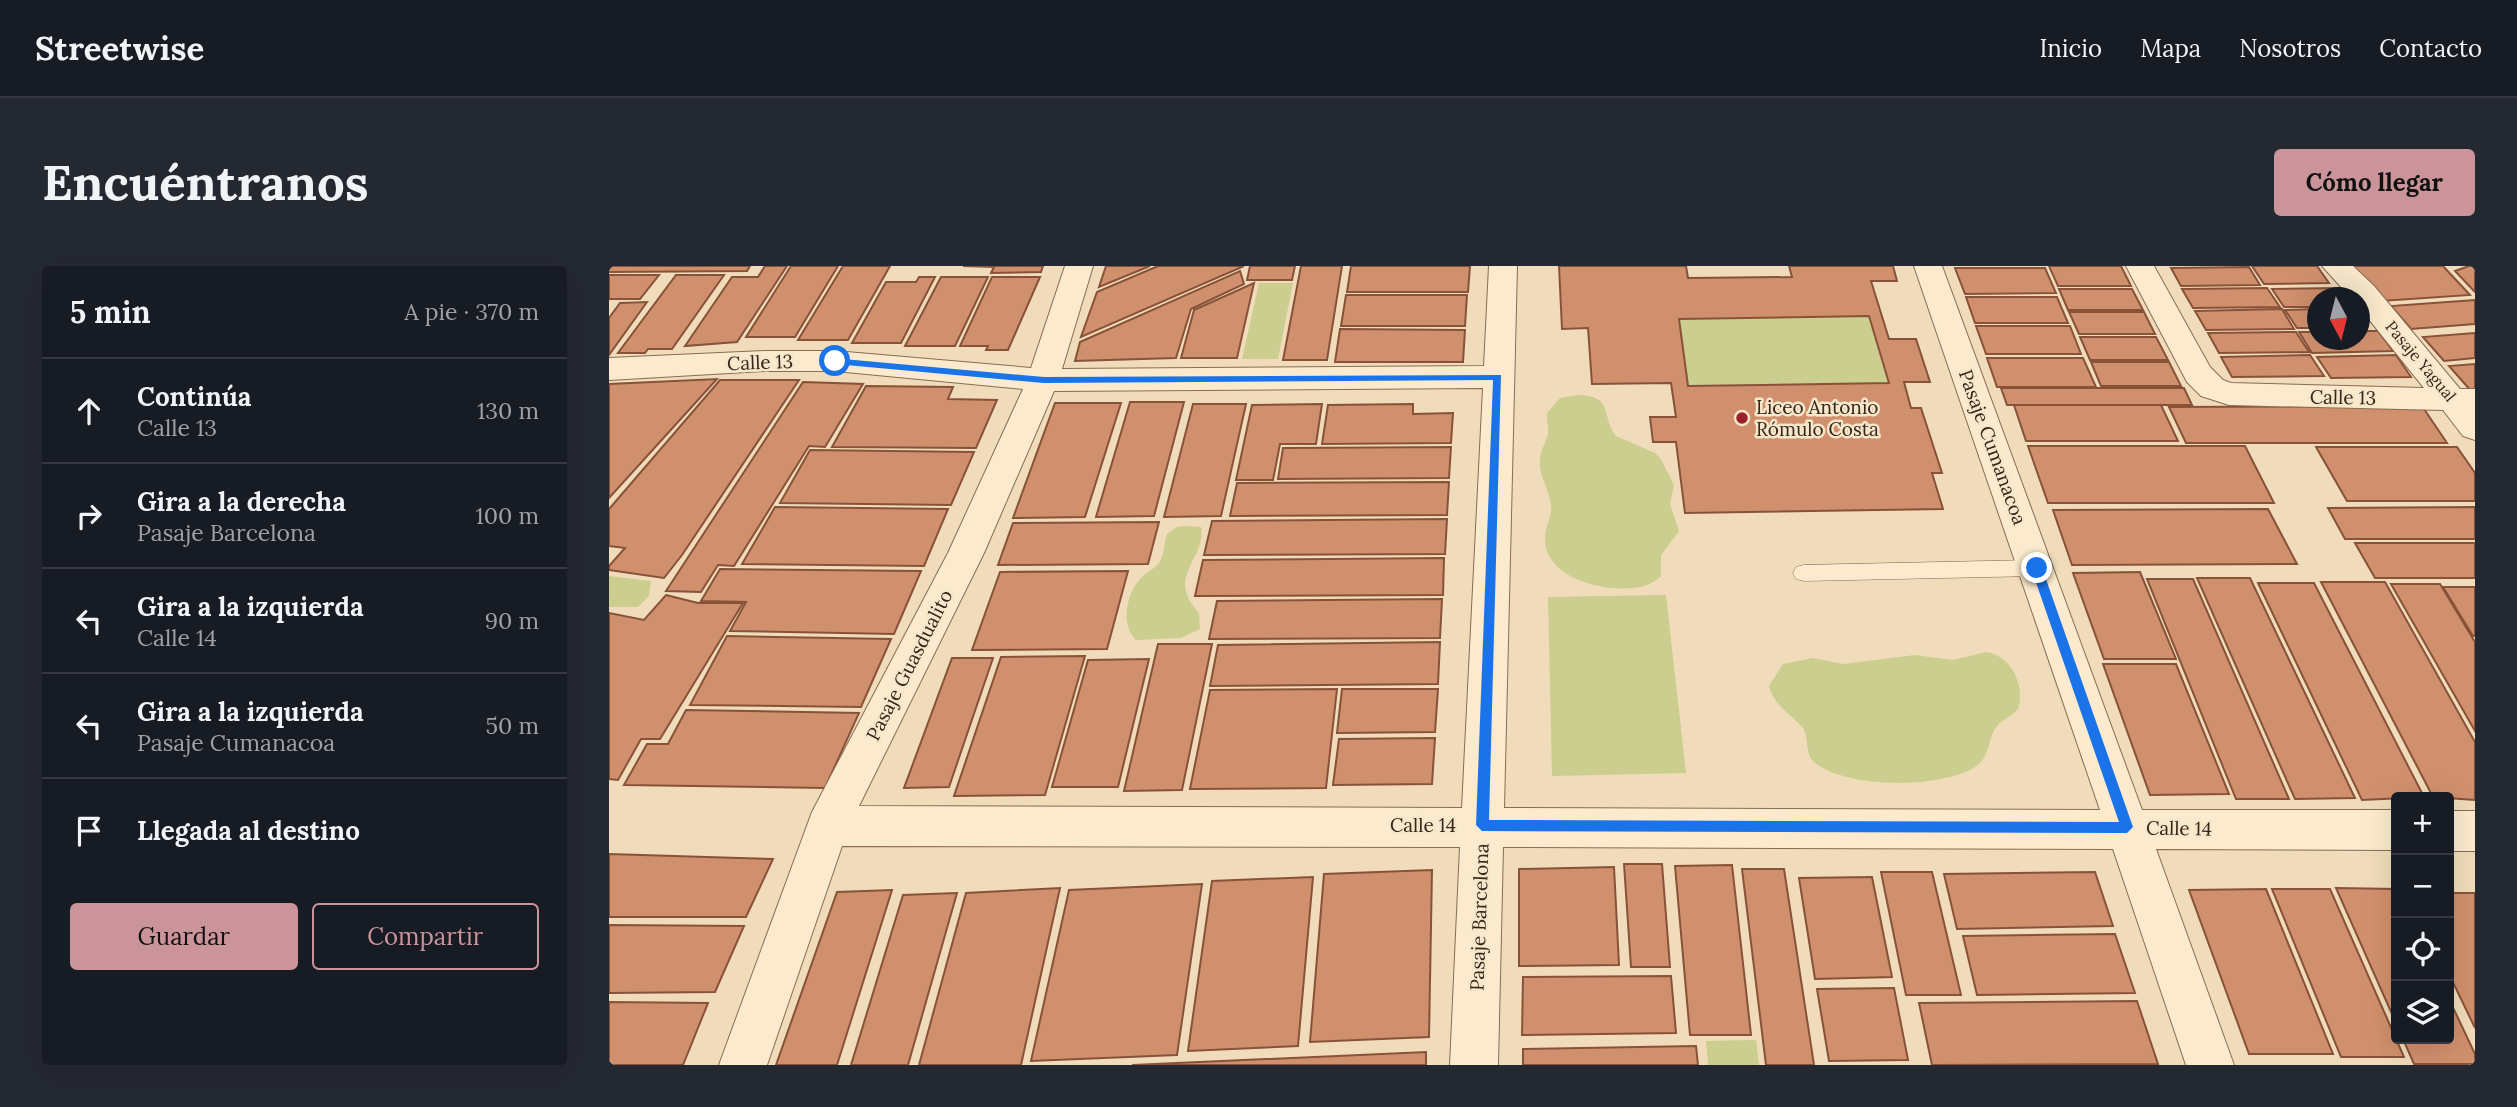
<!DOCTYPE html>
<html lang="es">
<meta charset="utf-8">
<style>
:root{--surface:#171b24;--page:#242831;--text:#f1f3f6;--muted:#9ea1a6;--line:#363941;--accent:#ca949a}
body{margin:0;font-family:Lora,serif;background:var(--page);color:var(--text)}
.controls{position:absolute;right:21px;bottom:21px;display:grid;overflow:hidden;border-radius:7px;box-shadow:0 7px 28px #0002}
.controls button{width:63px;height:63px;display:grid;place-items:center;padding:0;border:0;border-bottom:2px solid var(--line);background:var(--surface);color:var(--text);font:35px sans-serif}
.compass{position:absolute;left:1698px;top:21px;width:63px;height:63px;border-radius:50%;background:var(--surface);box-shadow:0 7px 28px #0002;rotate:173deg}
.stop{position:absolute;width:21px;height:21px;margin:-16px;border:5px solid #1a73e8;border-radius:50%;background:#fff}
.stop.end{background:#1a73e8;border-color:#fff;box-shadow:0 2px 7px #0008}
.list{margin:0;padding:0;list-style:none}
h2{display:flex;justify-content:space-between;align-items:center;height:91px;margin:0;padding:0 28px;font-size:30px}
h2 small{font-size:23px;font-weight:400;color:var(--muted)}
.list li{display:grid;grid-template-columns:46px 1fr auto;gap:21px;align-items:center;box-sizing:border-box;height:105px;padding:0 28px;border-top:2px solid var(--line)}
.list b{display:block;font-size:26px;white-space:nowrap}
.list p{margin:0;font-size:23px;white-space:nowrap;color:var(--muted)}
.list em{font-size:23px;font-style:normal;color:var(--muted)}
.actions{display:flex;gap:14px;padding:21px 28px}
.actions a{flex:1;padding:16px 0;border:2px solid var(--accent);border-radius:7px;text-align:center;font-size:24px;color:var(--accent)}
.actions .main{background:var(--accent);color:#111}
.icon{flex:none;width:38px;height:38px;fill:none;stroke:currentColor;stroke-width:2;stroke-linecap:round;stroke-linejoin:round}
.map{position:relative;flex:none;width:1866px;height:799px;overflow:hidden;border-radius:7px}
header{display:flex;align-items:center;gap:42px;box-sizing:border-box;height:98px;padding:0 35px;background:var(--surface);border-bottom:2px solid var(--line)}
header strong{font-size:33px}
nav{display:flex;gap:38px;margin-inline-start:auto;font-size:24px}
.intro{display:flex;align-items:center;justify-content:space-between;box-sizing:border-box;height:168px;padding:0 42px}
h1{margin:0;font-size:49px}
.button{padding:18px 32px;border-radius:7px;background:var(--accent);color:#111;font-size:24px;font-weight:700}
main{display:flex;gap:42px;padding:0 42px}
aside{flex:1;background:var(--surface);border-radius:7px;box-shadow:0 7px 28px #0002}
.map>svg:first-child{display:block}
.green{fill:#cbce8e}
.building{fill:#d1906d;stroke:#885238;stroke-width:2;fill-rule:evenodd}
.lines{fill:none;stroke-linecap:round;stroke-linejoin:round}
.lane-casing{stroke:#886c54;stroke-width:1}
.street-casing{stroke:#886c54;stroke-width:2}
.lane{fill:#fbeacd;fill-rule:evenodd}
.street{fill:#fbeacd;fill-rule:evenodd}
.route{fill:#1a73e8}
.poi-dot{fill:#9a2029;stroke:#f7e7ca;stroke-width:2.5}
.labels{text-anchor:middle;stroke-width:5;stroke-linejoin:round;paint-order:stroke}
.far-street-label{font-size:16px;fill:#36251a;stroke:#f7e7ca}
.street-label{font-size:19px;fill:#36251a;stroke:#f7e7ca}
.poi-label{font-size:19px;fill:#36251a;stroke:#f7e7ca;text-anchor:start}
</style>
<header>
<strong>Streetwise</strong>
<nav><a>Inicio</a><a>Mapa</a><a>Nosotros</a><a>Contacto</a></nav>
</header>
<div class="intro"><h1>Encuéntranos</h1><a class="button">Cómo llegar</a></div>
<main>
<aside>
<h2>5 min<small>A pie · 370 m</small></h2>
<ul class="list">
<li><svg class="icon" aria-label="ahead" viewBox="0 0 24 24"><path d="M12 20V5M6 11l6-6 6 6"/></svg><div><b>Continúa</b><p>Calle 13</p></div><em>130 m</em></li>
<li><svg class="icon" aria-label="right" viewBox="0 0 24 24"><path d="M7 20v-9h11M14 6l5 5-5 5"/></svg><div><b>Gira a la derecha</b><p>Pasaje Barcelona</p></div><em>100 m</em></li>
<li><svg class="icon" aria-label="left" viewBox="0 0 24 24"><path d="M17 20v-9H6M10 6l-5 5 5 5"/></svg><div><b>Gira a la izquierda</b><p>Calle 14</p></div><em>90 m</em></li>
<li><svg class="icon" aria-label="left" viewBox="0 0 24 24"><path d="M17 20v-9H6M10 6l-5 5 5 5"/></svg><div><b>Gira a la izquierda</b><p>Pasaje Cumanacoa</p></div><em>50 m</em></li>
<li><svg class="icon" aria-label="arrive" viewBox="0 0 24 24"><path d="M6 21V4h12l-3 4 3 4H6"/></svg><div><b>Llegada al destino</b></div></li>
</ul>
<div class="actions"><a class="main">Guardar</a><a>Compartir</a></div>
</aside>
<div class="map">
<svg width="1866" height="799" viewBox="0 0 1866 799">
<rect width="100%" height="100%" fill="#f0dcba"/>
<path class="green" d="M650,17H684L669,93H633Z
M1260,50L1280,117L1079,120L1070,53Z
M968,129C1005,129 992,150 1007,170L1046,187L1052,193L1065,219L1061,238L1070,265L1052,289V310C1040,323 1018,323 1002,322C975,319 934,305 936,270C937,259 943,251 942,239C940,223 932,214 931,199C930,187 936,178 939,168C940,161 937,154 938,147L951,132Z
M580,260L592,261C598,293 555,310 590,347L591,363L572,372L527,374C510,357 518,324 535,309C540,304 548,302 551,295C556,287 555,276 558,268L568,261Z
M0,310L42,315L40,330L29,341H0Z
M1057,329L1077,507L943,510L939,331Z
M1377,386C1403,390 1416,419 1409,443C1403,450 1394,453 1388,460C1378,473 1382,491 1366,501C1331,523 1237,523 1205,496C1195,487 1201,471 1193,461C1180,446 1166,441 1160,420L1174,398L1204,392L1234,398L1306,389L1344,394Z
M1147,774L1150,799H1099L1097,775Z"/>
<path class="building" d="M0,0H141L138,5L0,6Z
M156,0H178L128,76L76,80L123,11H149Z
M182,0H229L186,71H137Z
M234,0H281L239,74H189Z
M354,0H434L432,6L382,7L385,1Z
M497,0H541L490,21Z
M549,0H635L472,71L488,26Z
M641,0H686L683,14H638Z
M692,0H733L718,94H674Z
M742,0H861L859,26H738Z
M950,0H1077L1079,12L1183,11L1180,0H1284L1288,15H1262L1280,73H1307L1321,116H1295L1302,142H1312L1333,207H1323L1334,243L1076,247L1067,176H1044L1041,151H1067L1062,117L983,118L979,62L953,63ZM1260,50L1280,117L1079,120L1070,53Z
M1440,0H1512L1522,20H1449Z
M1643,0H1708L1720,17L1655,18Z
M1741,0H1834L1861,29L1772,35Z
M1860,0H1866V26L1846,5Z
M1640,1L1651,19L1572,20L1562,2Z
M1346,2H1436L1447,27L1356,28Z
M631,5L635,18L582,43L567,92L466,95L471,76Z
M0,9H50L31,33H0Z
M67,9H115L63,83H39L36,87H9Z
M310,11H326L292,77H243L277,16H307Z
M332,11H379L346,80H296Z
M383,11H431L399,84H377L379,80H351Z
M645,17L628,92H572L585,44Z
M1658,22L1671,41L1584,42L1573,23Z
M1729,22L1736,32H1708V41H1675L1663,23Z
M1450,23H1523L1534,44H1459Z
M737,29H858L856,60H732Z
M1357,31H1448L1459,57H1366Z
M1866,34V58L1802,63L1782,40Z
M38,36L0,89V52L11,37Z
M1673,43L1685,63L1597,64L1586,45Z
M1708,43V62H1688L1676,44Z
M1460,46H1535L1546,68H1470Z
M1367,60H1461L1472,88H1377Z
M731,63L856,64L854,96H726Z
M1750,65H1769L1784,85L1703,87L1690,66H1708V74H1750Z
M1687,66L1700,86L1610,87L1599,67Z
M1866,67V92L1835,95L1814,71Z
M1471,71H1547L1559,94H1481Z
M1701,89L1715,110L1623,111L1612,91Z
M1787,89L1802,111L1722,112L1708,91Z
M1378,92H1474L1487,121H1388Z
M1482,96H1560L1572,120H1492Z
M1866,98V126H1863L1840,100Z
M108,113L0,232V118Z
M111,114H190L73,289L55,312L0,304V300L16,282L0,280V243Z
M194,116L254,118L216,181L200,180L125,300L109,299L92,326L57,325Z
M257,120L344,121L339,133L388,134L367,182L223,181Z
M1392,122H1575L1583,139H1398Z
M521,136H575L545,250L487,251Z
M446,137H512L476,251L404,252Z
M584,138H637L612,250L555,251Z
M713,138L707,178H671L664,214H627L643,139Z
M804,138V148L844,147L842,177L713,178L719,139Z
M1405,139H1552L1569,175H1417Z
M1813,140L1838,177H1577L1560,141Z
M1419,180H1636L1665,237H1439Z
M842,181L840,212L669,213L674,182Z
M1707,181H1848L1866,207V235H1738Z
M201,184L365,186L342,239L171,237Z
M840,216L838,249L621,250L628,217Z
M166,241L339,243L315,300L133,298Z
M1866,241V273H1736L1719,242Z
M1659,243L1688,298L1463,299L1444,244Z
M838,253L836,288L595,289L603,255Z
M550,256L539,298L389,299L404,257Z
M1746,277H1866V312H1766Z
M835,292L834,329L586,330L594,294Z
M111,303L312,305L285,368L121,365L137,336L92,335Z
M519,305L498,383L363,384L391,306Z
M1531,306L1567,393H1495L1464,307Z
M1588,312H1641L1746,532L1686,533Z
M1538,313H1584L1680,533H1627Z
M1712,316H1776L1866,476V534L1824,531Z
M1649,317H1705L1815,531L1753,534Z
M1782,318H1831L1866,376V465Z
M1834,321H1866V370H1864Z
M57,329L89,337H134L51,473H32L9,514L0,513V347L35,354Z
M833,333L831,372L600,373L608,335Z
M118,370L282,373L252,441L81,439Z
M831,376L829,418L601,420L609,379Z
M549,378H603L573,524L515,525Z
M476,390L436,529L345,530L392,391Z
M343,392H384L340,521L295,522Z
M540,393L509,521H443L479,394Z
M1494,398H1567L1620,528L1541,529Z
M728,423L717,522L581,523L601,424Z
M733,423H829L826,466L728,467Z
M77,444L250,447L216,522L15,519L38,478H59Z
M826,472L823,518L724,519L730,473Z
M0,588L164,593L137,651H0Z
M1015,598H1053L1061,701H1022Z
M1123,599L1142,769H1081L1066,600Z
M1005,601L1010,699L910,700V603Z
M1133,603H1175L1205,799H1157Z
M823,604L820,771L701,776L715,608Z
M1272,606H1323L1352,729H1297Z
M1486,606L1504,660L1348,663L1335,608Z
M704,611L689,780L579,785L603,615Z
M1263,611L1283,711L1206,713L1190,612Z
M593,618L568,789L422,795L460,624Z
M451,622L412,799H310L357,627Z
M1727,622L1787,623V757Z
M1657,623L1724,788H1640L1580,624Z
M1663,623H1721L1795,791H1732Z
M283,624L228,799H167L228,626Z
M348,627L299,799H242L294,629Z
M1840,627H1866V762L1840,708Z
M0,659L135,660L106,726L0,727Z
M1506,668L1526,727L1368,729L1354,670Z
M1062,710L1067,767L913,769L914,711Z
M1285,722L1299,794L1220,795L1208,723Z
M1840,733L1866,788V798H1805L1794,773H1840Z
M1528,735L1549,798L1323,799L1310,737Z
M0,736L99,737L74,799H0Z
M1087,780L1089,799H914V783Z
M817,786V799H523Z"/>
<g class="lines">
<g class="lane-casing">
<path id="lane" d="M1428,294L1436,296L1439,302L1436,308L1428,310L1195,315L1187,313L1184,307L1187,301L1195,299Z"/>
</g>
<g class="street-casing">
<path id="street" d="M456,0H484L453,103L875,100L880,0H908L895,542L1491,544L1305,0H1333L1533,544H1787V584L1547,583L1625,799H1577L1504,583L894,581L889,799H841L851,581L233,580L158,799H110L203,546L339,287L414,123L226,105H156L0,114V92L156,85H226L422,102ZM874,122L853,542L250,540L375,287L445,125Z
M1517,0H1545L1601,101L1614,114L1622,117L1815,122L1750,41V32H1742L1713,0H1744L1765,20L1851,123H1866V174L1854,170L1834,144L1620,139L1592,130L1578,116Z
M1840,545H1866V585H1840Z"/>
</g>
<use href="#lane" class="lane"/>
<use href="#street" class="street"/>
</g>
<path class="route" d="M223,92L435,111L892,109L880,554L1510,556L1422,302L1428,298L1432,299L1524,561L1518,567L873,565L867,559L884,114L435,117L226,98L221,95Z"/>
<circle class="poi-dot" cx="1133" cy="152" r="7"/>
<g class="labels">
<g class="far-street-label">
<text transform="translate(1812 95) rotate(50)" y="6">Pasaje Yagual</text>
</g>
<g class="street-label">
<text transform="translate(151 96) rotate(-2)" y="7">Calle 13</text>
<text transform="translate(1734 131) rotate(1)" y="7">Calle 13</text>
<text transform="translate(1384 181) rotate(70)" y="7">Pasaje Cumanacoa</text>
<text transform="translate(300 399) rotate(-63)" y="7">Pasaje Guasdualito</text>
<text x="814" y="566">Calle 14</text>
<text transform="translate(1570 562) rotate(1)" y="7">Calle 14</text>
<text transform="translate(870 651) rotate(-88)" y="7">Pasaje Barcelona</text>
</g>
<g class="poi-label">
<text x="1147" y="148">Liceo Antonio<tspan x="1147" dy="22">Rómulo Costa</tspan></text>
</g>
</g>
</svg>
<div class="controls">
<button>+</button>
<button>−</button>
<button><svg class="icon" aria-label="locate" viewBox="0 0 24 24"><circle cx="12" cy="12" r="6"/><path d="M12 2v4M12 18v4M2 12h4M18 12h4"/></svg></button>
<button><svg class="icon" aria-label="layers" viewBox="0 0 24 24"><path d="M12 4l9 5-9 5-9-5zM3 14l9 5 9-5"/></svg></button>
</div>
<svg class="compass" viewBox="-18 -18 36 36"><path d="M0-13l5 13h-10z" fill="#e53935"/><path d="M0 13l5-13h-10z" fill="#9ea1a6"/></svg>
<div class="stop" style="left:226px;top:95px"></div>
<div class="stop end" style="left:1428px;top:302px"></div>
</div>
</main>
